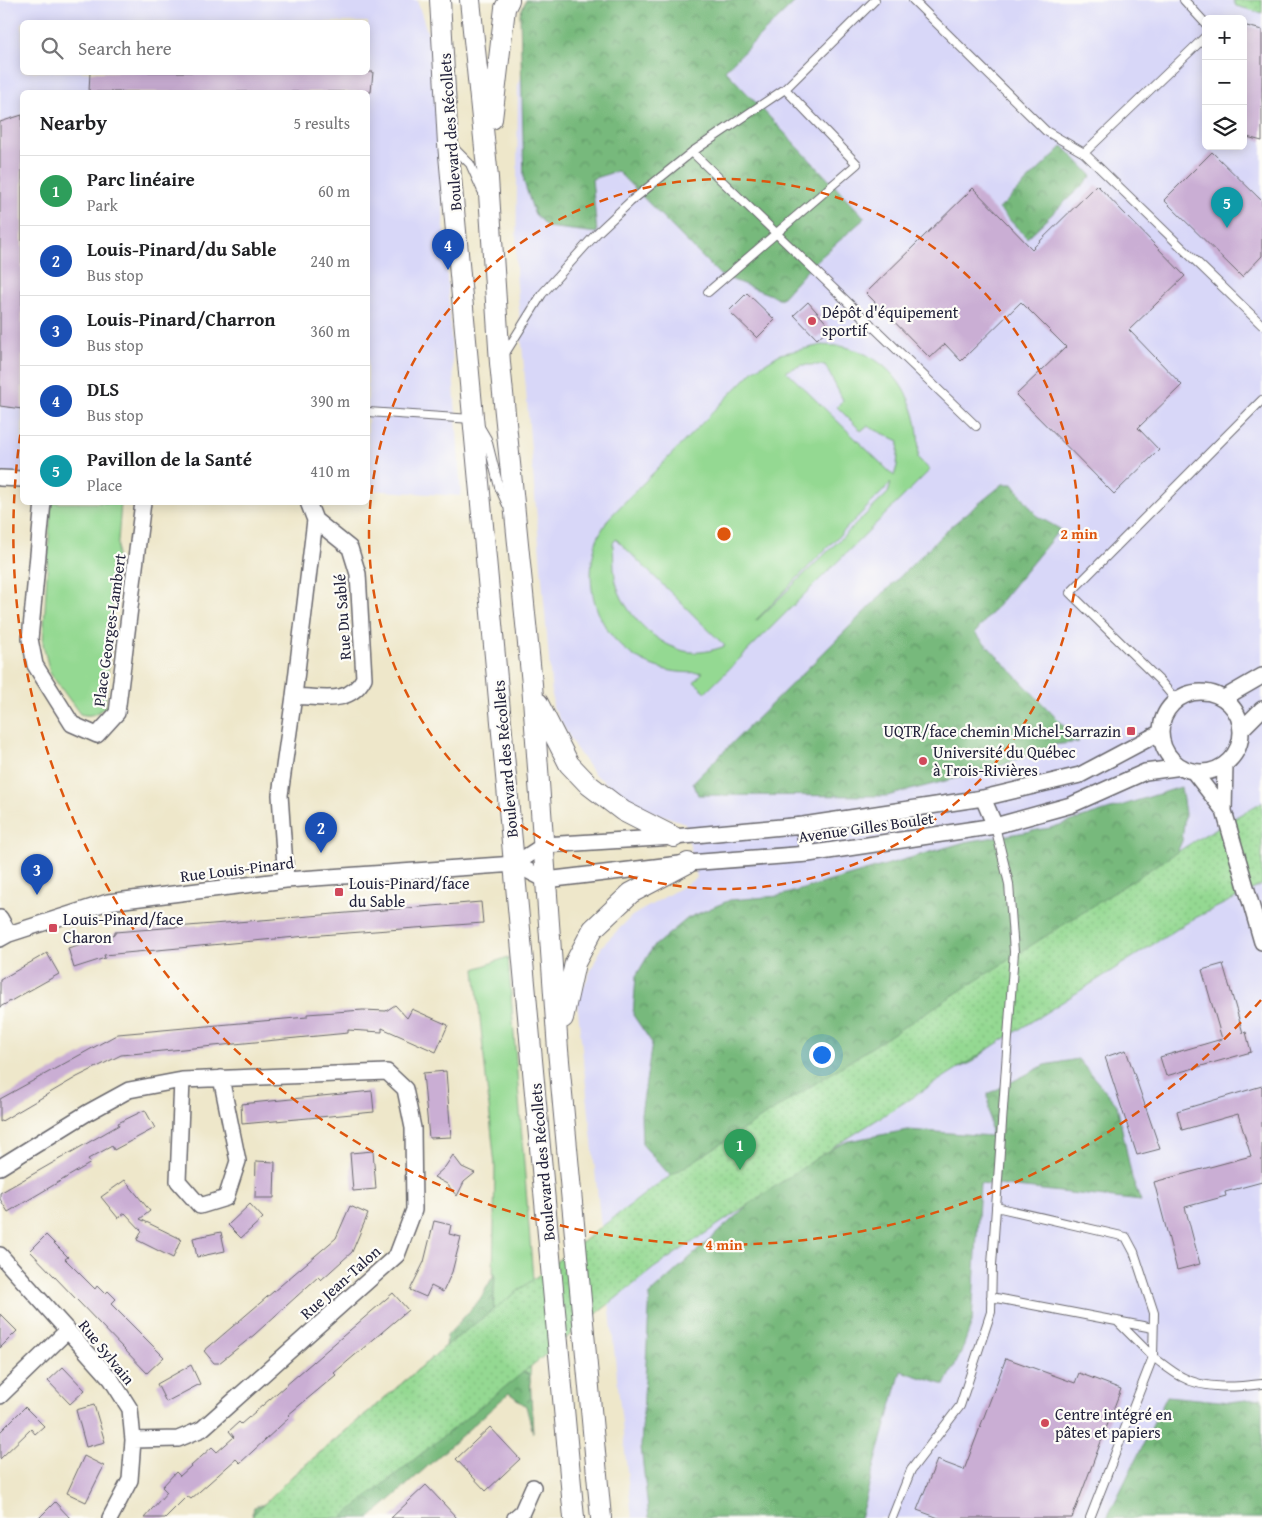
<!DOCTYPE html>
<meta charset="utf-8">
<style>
:root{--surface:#fff;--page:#f2f2f2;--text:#202124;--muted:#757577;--line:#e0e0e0;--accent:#0f766e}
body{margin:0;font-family:"Gentium Book Plus",serif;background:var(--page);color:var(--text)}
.controls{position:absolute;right:15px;top:15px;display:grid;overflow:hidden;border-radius:8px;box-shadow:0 2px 12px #0003}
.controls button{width:45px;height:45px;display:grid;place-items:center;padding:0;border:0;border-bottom:1px solid var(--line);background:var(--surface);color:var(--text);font:25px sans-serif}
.you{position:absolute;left:821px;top:1054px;width:18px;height:18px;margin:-12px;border:4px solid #fff;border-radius:50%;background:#1a73e8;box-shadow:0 0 0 8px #1a73e833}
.badge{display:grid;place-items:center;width:32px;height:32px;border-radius:50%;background:var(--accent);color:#fff;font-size:16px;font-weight:700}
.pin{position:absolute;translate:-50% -41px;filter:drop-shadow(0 1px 2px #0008)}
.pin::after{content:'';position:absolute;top:26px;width:18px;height:15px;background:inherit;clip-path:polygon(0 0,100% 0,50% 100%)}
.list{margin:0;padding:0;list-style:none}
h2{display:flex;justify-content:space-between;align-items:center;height:65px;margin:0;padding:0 20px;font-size:21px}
h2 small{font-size:16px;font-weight:400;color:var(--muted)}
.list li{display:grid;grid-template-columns:32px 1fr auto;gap:15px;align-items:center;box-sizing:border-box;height:70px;padding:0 20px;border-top:1px solid var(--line)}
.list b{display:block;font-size:19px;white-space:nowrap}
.list p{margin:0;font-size:16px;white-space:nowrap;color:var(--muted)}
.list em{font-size:16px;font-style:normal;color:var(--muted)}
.icon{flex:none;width:28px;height:28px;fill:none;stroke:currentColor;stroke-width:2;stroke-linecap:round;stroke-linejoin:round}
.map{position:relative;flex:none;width:1262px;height:1518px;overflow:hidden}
.search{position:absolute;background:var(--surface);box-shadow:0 2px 12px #0003;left:20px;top:20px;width:350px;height:55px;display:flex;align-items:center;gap:12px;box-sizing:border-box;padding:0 18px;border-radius:8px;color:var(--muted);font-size:19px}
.panel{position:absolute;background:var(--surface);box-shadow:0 2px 12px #0003;left:20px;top:90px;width:350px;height:415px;border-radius:8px}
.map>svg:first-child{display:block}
.built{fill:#d8d7f8;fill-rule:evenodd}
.grass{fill:#94d992;stroke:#5b7e66;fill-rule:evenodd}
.forest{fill:url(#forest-crowns);stroke:#4c6e5c}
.park{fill:url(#park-dots);stroke:#5b7e66}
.building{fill:#caaed4}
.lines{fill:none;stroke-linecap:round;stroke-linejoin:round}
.service-casing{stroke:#69676d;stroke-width:10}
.minor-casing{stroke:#69676d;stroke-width:18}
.secondary-casing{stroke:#69676d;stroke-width:22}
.service{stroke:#fff;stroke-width:8}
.minor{stroke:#fff;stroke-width:15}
.secondary{stroke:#fff;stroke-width:20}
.ring{fill:none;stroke:#de560e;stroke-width:2.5;stroke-dasharray:9 6}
.poi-dot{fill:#d1495b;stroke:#fdfcf7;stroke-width:2}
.labels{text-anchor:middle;stroke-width:4.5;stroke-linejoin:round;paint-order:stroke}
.street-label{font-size:16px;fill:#22223b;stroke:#fdfcf7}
.poi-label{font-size:16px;fill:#22223b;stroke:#fdfcf7;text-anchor:start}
.centre{fill:#de560e;stroke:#fdfcf7;stroke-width:2.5}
.ring-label{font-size:15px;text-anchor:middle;font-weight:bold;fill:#de560e;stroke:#fdfcf7;stroke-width:4.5;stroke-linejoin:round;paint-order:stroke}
</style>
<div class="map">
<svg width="1262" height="1518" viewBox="0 0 1262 1518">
<defs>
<pattern id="forest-crowns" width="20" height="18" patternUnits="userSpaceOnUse" patternTransform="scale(1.25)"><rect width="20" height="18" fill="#77b97c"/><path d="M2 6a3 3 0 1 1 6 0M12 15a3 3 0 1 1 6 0" fill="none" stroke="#619667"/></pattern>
<pattern id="park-dots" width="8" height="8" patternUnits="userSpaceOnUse" patternTransform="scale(1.25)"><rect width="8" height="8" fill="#94d992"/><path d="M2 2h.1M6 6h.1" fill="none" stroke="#7fba7f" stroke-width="1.8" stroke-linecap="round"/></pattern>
</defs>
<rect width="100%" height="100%" fill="#fdfcf7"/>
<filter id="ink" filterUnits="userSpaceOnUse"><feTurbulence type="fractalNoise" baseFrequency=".02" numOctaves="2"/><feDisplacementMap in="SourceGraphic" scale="10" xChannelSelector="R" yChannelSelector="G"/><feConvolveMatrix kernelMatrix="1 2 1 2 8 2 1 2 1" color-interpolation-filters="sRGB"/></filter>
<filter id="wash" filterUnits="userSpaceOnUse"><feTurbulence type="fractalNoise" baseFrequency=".0096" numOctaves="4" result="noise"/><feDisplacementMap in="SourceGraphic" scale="20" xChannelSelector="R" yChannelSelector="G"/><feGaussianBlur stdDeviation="1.12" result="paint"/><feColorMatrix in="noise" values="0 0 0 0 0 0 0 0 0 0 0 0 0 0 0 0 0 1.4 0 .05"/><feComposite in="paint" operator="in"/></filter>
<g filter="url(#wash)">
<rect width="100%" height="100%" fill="#eee7ca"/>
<path class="built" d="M0,0H417L433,50L461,496L368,490V92H22V475L0,474ZM22,22H368V72H22Z
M547,0H1262V1518H632L577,1001L602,946L632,916L697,878L685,823L639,807L594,774L575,747L553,707L516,274L518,83ZM1206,19H1243V146H1206Z"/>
<path class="grass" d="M822,345C831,346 841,345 849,348C898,361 923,410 918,458L930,470L706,692L694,682L703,672C629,680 574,616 596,543C598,535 604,527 608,519L754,370L780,354ZM802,365H825L843,400L837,407L861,431L867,426L899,441L897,466L894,476L786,371ZM891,483L888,493L756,621V620ZM616,539L725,646C712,651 698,654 684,651C654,643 623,612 616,582C613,570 614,555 613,543Z
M51,503H121L105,707C97,714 91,717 80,714L50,673L43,644Z
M508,957L535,1305L530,1375L504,1364L492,1339L495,1166L475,969Z"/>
<path class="forest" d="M526,0H797L725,70L865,218L812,265L781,299L720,275L617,171L592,179L597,233L547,227L534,213L524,182L520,14Z
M1063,146L1092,176L1027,238L999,209Z
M1003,484H1013L1037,516L1060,529L975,633L1079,742L1053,745L992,769L887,796L698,795L693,782L950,527Z
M1181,787L1185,814L1182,841L1165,879L1025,1020L971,1063L675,1181L642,1144L641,1114L652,1043L633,1015L636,976L653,947L688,918L730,900L779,896L965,842L1050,828Z
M1078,1059L1117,1105L1132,1178L1141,1201L980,1183L972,1322L961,1353L945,1385L901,1371L860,1518H649L641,1447L650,1294L783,1173L848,1141L908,1130L991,1136L988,1094L1045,1065Z
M495,1273L492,1339L504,1364L530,1375L533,1433L526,1406L509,1393L370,1518H256L252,1514L254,1507L264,1504L290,1478L446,1346L447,1336L480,1299Z
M1167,1396L1230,1402L1262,1398V1518H1107Z"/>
<path class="park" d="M1233,0H1262V13L1236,6Z
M1262,802V885L1193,919L823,1154L654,1268L341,1518H250L290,1478L446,1346L655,1186L1196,840Z"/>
<g id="blocks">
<path class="building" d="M1243,25L1262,30V141L1243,136Z
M90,72H373L371,92H89Z
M22,115V409L0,406V122Z
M1212,152L1262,201V256L1242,277L1164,200Z
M1097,185L1185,276L1129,330L1182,385L1138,428L1159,450L1114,494L1016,395L1066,347L1021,302L961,361L945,344L930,358L866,293L973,188L1032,249Z
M747,293L775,320L757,338L729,311Z
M808,302L830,327L817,339L794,315Z
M481,902L483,923L307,936L104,955L105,958L74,968L68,948L115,934V932Z
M47,953L59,974L0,1007V980Z
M1223,964L1243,1033L1246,1032L1251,1052L1166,1076L1160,1057L1222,1039L1202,970Z
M395,1005L407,1018L412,1009L448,1025L436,1052L382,1028V1032L348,1030V1033L121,1055L77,1077L0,1122V1099L118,1034L307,1017V1014L363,1010L386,1011Z
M1126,1050L1160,1149L1137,1155L1105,1057Z
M446,1071L451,1137L429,1138L423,1073Z
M1262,1086V1182L1225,1192L1226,1196L1185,1207L1200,1264L1177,1270L1154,1182L1251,1156L1238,1114L1182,1130L1177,1111Z
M372,1091L374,1112L242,1124L241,1104Z
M145,1110L155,1128L114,1150L112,1146L88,1159L91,1163L8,1212L0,1199V1193L119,1125L118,1123Z
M373,1151L376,1189L353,1191L350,1153Z
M453,1155L462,1167L475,1173L464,1182L457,1196L447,1184L434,1177L445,1167Z
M256,1161L275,1162L274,1198H255Z
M125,1180L150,1211L140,1219L181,1239L173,1258L137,1240L142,1231L125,1213L118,1218L101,1197Z
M250,1204L263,1218L241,1238L228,1225Z
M350,1206L368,1214L352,1252L321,1280L318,1277L254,1335L219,1363H214L204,1351L336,1238Z
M434,1221L451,1225L449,1234L461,1237L452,1272L443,1292L431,1286L426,1297L410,1290L424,1262Z
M221,1232L225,1251L197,1257L193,1238Z
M46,1235L68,1257L65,1259L95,1289L97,1286L105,1294L108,1291L116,1299L111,1304L164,1357L147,1373L30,1251Z
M393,1293L408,1310L334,1373L336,1375L288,1415L290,1417L240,1463L236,1459L191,1499L187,1496L165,1518H144L167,1492L162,1487L176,1472L180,1476L212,1447L217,1452L234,1437L229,1431L239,1422L241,1424Z
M0,1314L17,1331L0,1348Z
M1006,1358L1075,1383L1079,1373L1121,1389L1072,1518H939L917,1510L937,1460L964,1470Z
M191,1365L200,1384L166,1402L157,1384Z
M63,1367L85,1390L70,1404L48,1381Z
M94,1405L105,1442L86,1447L76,1410Z
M25,1407L44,1426L35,1434L31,1429L0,1459V1432Z
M490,1427L520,1459L486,1491L456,1459Z
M84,1456L104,1466L86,1502L67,1493Z
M426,1485L457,1518H391Z
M55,1502L70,1518H39Z"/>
</g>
</g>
<g filter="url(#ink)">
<use href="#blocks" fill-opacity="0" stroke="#69676d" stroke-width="1"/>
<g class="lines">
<g class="service-casing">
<path id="service" d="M913,0L1046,131L1084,153
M1184,0L1206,24
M1206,36L1084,153L1262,325
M453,147L470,164L482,191
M692,152L976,426
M708,292L857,164L785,89
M504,355L542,294L597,233L630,202L692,152L785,89L875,0
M368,412L472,419
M480,427L487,439L499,487L507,505
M1176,700L1160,681L1070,593L1262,400
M996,1207L1126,1237L1134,1252L1154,1313L1153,1357C1163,1364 1172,1372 1182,1377C1205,1390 1237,1387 1262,1384
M991,1297L1153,1328
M892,1518L911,1470L960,1406L991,1312L992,1265L1014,952L1009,884L995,826
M1090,1518L1153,1357L1117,1321"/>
</g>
<g class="minor-casing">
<path id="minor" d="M0,478L22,479
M43,502L30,639L35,665L72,724L97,735L117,713L143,502
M1161 732a40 40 0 1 1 80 0a40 40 0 1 1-80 0Z
M294,696C322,697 349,706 364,678L358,574L350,548L315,520
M1224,698L1262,676
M1242,729L1262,709
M1193,771L1224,811L1225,764
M983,798L995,826
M1224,811L1262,942
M803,825L808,854
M515,864L546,880L688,863L808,854L995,826L1071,805L1145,772L1182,767
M286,880L280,795L294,696L315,520L308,502
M0,918L9,934
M0,939L9,934L108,902L286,880L515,864L544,845L674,837L803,825L983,798L1080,775L1161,732
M182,1080L178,1181L200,1206L226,1198L238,1161L221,1078
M0,1167L87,1113L129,1090L182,1080L387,1072L405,1089L413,1128L414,1210L397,1255L202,1429L178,1439L133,1440
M0,1255L111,1379L130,1409L133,1440L130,1480L110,1518
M0,1396L68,1330
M515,1518L522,1512L533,1487"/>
</g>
<g class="secondary-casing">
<path id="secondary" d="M440,0L448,144L574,1518
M470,0L488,178L500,363L532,684L558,1050L601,1518
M492,119L505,8L509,0
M538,703L569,764L589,785L623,811L674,837
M563,1018L575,963L593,929L631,893L688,863"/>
</g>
<use href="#service" class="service"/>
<use href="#minor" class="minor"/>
<use href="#secondary" class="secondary"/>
</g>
</g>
<g class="ring">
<circle cx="724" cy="534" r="355"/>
<path d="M1261 1000A711 711 0 0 1 22 423"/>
</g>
<g class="poi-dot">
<circle cx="812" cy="321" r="5"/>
<rect x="1126" y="726" width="10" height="10" rx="2.5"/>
<circle cx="923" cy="761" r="5"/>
<rect x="334" y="887" width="10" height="10" rx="2.5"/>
<rect x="48" y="923" width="10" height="10" rx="2.5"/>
<circle cx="1045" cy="1423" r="5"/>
</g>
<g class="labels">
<g class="street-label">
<text transform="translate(450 132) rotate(-94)" y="6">Boulevard des Récollets</text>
<text transform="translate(342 617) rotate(-94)" y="6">Rue Du Sablé</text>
<text transform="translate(109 630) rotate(-82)" y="6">Place Georges-Lambert</text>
<text transform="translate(505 759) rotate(-95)" y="6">Boulevard des Récollets</text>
<text transform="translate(866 827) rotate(-8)" y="6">Avenue Gilles Boulet</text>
<text transform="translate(237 869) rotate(-7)" y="6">Rue Louis-Pinard</text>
<text transform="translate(542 1162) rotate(-95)" y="6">Boulevard des Récollets</text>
<text transform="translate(340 1282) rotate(-42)" y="6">Rue Jean-Talon</text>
<text transform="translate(107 1352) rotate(51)" y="6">Rue Sylvain</text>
</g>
<g class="poi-label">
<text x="822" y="318">Dépôt d'équipement<tspan x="822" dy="18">sportif</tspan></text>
<text x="1121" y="737" text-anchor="end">UQTR/face chemin Michel-Sarrazin</text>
<text x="933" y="758">Université du Québec<tspan x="933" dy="18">à Trois-Rivières</tspan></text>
<text x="349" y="889">Louis-Pinard/face<tspan x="349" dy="18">du Sable</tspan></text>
<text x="63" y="925">Louis-Pinard/face<tspan x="63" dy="18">Charon</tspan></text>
<text x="1055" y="1420">Centre intégré en<tspan x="1055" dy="18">pâtes et papiers</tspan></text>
</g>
</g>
<circle cx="724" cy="534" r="8" class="centre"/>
<g class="ring-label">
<text x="1079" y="539">2 min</text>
<text x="724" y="1250">4 min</text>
</g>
</svg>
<div class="controls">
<button>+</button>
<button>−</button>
<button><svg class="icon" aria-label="layers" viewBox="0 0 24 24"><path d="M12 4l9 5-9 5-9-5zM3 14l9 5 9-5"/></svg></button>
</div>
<div class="you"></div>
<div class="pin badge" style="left:740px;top:1170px;background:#2e9e5b">1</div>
<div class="pin badge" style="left:321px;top:853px;background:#1a4fb4">2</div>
<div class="pin badge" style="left:37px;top:895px;background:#1a4fb4">3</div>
<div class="pin badge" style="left:448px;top:270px;background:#1a4fb4">4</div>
<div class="pin badge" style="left:1227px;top:228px;background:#0f9aa8">5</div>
<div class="search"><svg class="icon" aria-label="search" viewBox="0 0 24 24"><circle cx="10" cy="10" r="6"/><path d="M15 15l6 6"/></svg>Search here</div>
<section class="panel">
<h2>Nearby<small>5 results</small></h2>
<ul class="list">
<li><span class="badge" style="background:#2e9e5b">1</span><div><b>Parc linéaire</b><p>Park</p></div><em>60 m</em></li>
<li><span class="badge" style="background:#1a4fb4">2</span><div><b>Louis-Pinard/du Sable</b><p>Bus stop</p></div><em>240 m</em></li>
<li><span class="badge" style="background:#1a4fb4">3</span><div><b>Louis-Pinard/Charron</b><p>Bus stop</p></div><em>360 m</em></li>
<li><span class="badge" style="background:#1a4fb4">4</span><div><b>DLS</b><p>Bus stop</p></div><em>390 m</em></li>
<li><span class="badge" style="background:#0f9aa8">5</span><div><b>Pavillon de la Santé</b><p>Place</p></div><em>410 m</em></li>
</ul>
</section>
</div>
